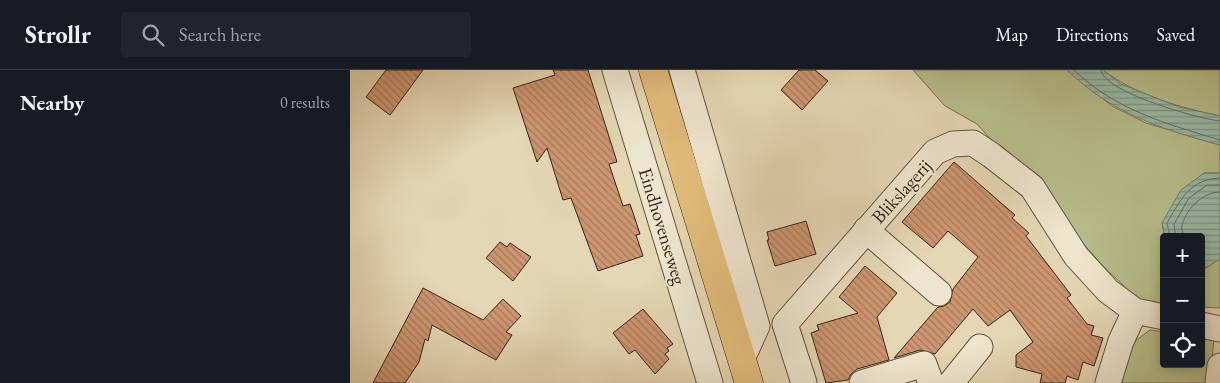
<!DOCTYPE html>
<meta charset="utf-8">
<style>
:root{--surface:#171b24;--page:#20242c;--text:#f1f3f6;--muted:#9ea1a6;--line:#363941}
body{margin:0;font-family:"EB Garamond",serif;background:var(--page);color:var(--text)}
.controls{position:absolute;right:15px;bottom:15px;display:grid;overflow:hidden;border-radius:5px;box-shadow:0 2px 12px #0003}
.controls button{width:45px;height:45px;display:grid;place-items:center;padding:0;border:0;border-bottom:1px solid var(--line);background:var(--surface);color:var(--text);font:25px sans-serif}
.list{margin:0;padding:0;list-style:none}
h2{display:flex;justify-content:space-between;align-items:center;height:65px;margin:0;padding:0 20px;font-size:21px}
h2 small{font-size:16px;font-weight:400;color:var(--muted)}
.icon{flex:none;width:28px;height:28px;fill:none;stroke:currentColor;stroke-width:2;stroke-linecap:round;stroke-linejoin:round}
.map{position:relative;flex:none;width:870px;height:313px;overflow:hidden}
header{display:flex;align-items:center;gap:30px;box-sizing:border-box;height:70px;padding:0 25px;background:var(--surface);border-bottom:1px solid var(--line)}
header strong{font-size:24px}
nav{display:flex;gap:28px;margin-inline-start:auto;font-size:18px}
.search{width:350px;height:45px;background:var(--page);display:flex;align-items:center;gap:12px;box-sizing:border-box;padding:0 18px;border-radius:5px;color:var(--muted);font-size:19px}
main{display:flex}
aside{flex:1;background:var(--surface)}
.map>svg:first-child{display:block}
.grass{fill:#b7be8b;stroke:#767254}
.water{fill:url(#water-rules);stroke:#707e6f}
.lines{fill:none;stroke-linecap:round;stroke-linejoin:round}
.shore{stroke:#667062;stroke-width:1}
.building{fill:url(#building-back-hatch);stroke:#35251c}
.minor-casing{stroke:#615242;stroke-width:27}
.major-casing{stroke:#35251c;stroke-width:29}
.minor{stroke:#eee5ce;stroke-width:25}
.major{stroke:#e2bc7a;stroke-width:28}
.labels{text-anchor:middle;stroke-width:4;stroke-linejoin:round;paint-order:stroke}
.street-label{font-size:19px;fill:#35251c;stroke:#eee5ce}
</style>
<header>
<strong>Strollr</strong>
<div class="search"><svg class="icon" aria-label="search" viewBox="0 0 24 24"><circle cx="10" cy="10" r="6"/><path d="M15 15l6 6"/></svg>Search here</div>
<nav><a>Map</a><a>Directions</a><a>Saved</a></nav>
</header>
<main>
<aside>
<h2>Nearby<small>0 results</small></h2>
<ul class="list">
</ul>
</aside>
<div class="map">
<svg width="870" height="313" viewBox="0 0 870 313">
<defs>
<pattern id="water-rules" width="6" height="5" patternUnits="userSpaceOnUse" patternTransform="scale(1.25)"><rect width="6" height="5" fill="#97baa7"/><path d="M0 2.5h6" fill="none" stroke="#7c9787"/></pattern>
<pattern id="building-back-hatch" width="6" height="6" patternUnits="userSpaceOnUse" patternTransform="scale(1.25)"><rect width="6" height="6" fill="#cd9570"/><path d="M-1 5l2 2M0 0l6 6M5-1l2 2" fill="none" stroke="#a7795b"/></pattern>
</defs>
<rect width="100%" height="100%" fill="#e5d7b4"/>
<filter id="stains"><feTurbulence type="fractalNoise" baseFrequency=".004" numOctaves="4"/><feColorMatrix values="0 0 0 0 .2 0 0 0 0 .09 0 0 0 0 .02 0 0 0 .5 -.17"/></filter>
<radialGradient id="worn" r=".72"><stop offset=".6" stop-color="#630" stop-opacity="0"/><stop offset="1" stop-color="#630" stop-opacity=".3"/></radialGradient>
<path class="grass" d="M563,0H717L762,36L796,53L870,75V103H854L812,153L815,167L814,236H795L752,195L627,54L595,36Z
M753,0H870V46C829,37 787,26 753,0Z
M870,189V238L851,237V201Z
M800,260L814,262V294H851V267L864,268L860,313H767L778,276Z"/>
<path class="water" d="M717,0H753L771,14L829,37L870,46V75C811,59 761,43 717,0Z
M854,103H870V189L851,201V167H815L812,153L831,120Z"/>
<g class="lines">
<path class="shore" d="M724,0C765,40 817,54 870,70
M751,0C753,22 849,49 870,51
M820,167L817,153C831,129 840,109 870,108
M826,167L824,154L839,128L857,115H870
M833,167C833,163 831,158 832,155C837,138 853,122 870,122"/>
</g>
<path class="building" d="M36,0H73L40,45L16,27Z
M203,0H238L267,92L259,94L273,136L280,134L290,164L286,165L293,186L248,201L221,128L213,130L197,78L187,92L163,18L205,5Z
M449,0H465L478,11L452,40L431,20Z
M604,92L665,145L662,148L679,163L676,166L721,225L717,228L737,254L744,256L741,265L753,268L744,296L733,292L728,310L717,306L715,313H690L692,304L666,297V285L683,272L660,240L638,256L623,239L585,284L570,280L544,288L588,237L594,236L600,232L603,219L628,187L598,161L583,178L552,152Z
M456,151L466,184L425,196L417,170H419L417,162Z
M150,172L157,177L160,173L181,187L163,211L136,188Z
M515,196L547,223L527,247L539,290L507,299L501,304L498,310L476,313L461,263L469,260L467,255L508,243L489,227Z
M73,218L133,250L153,229L171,246L156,262L162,265L146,290L82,255L78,271L75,269L69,292L55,313H23Z
M293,239L323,274L317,278L319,281L315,284L319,289L305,304L285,280L279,284L263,263Z"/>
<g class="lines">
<g class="minor-casing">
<path id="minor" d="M265,0L360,313
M332,0L407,256L392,289
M516,160L589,223
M435,254L585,82L603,74L623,73L641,85L682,117L726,186L758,221L785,241L814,247
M435,254L454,313
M851,255L870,259
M512,313L574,294L581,313
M601,313L630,277
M758,313L771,271L785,241
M868,313L870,296"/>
</g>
<g class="major-casing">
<path id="major" d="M303,0L399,313"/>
</g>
<use href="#minor" class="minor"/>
<use href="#major" class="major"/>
</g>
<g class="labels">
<g class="street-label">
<text transform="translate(551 121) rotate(-48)" y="7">Blikslagerij</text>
<text transform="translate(313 156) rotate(73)" y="7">Eindhovenseweg</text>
</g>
</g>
<rect width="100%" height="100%" filter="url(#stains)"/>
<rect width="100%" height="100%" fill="url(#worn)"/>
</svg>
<div class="controls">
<button>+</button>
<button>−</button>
<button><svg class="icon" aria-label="locate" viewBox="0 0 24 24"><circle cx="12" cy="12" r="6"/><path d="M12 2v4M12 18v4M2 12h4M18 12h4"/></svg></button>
</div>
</div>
</main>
